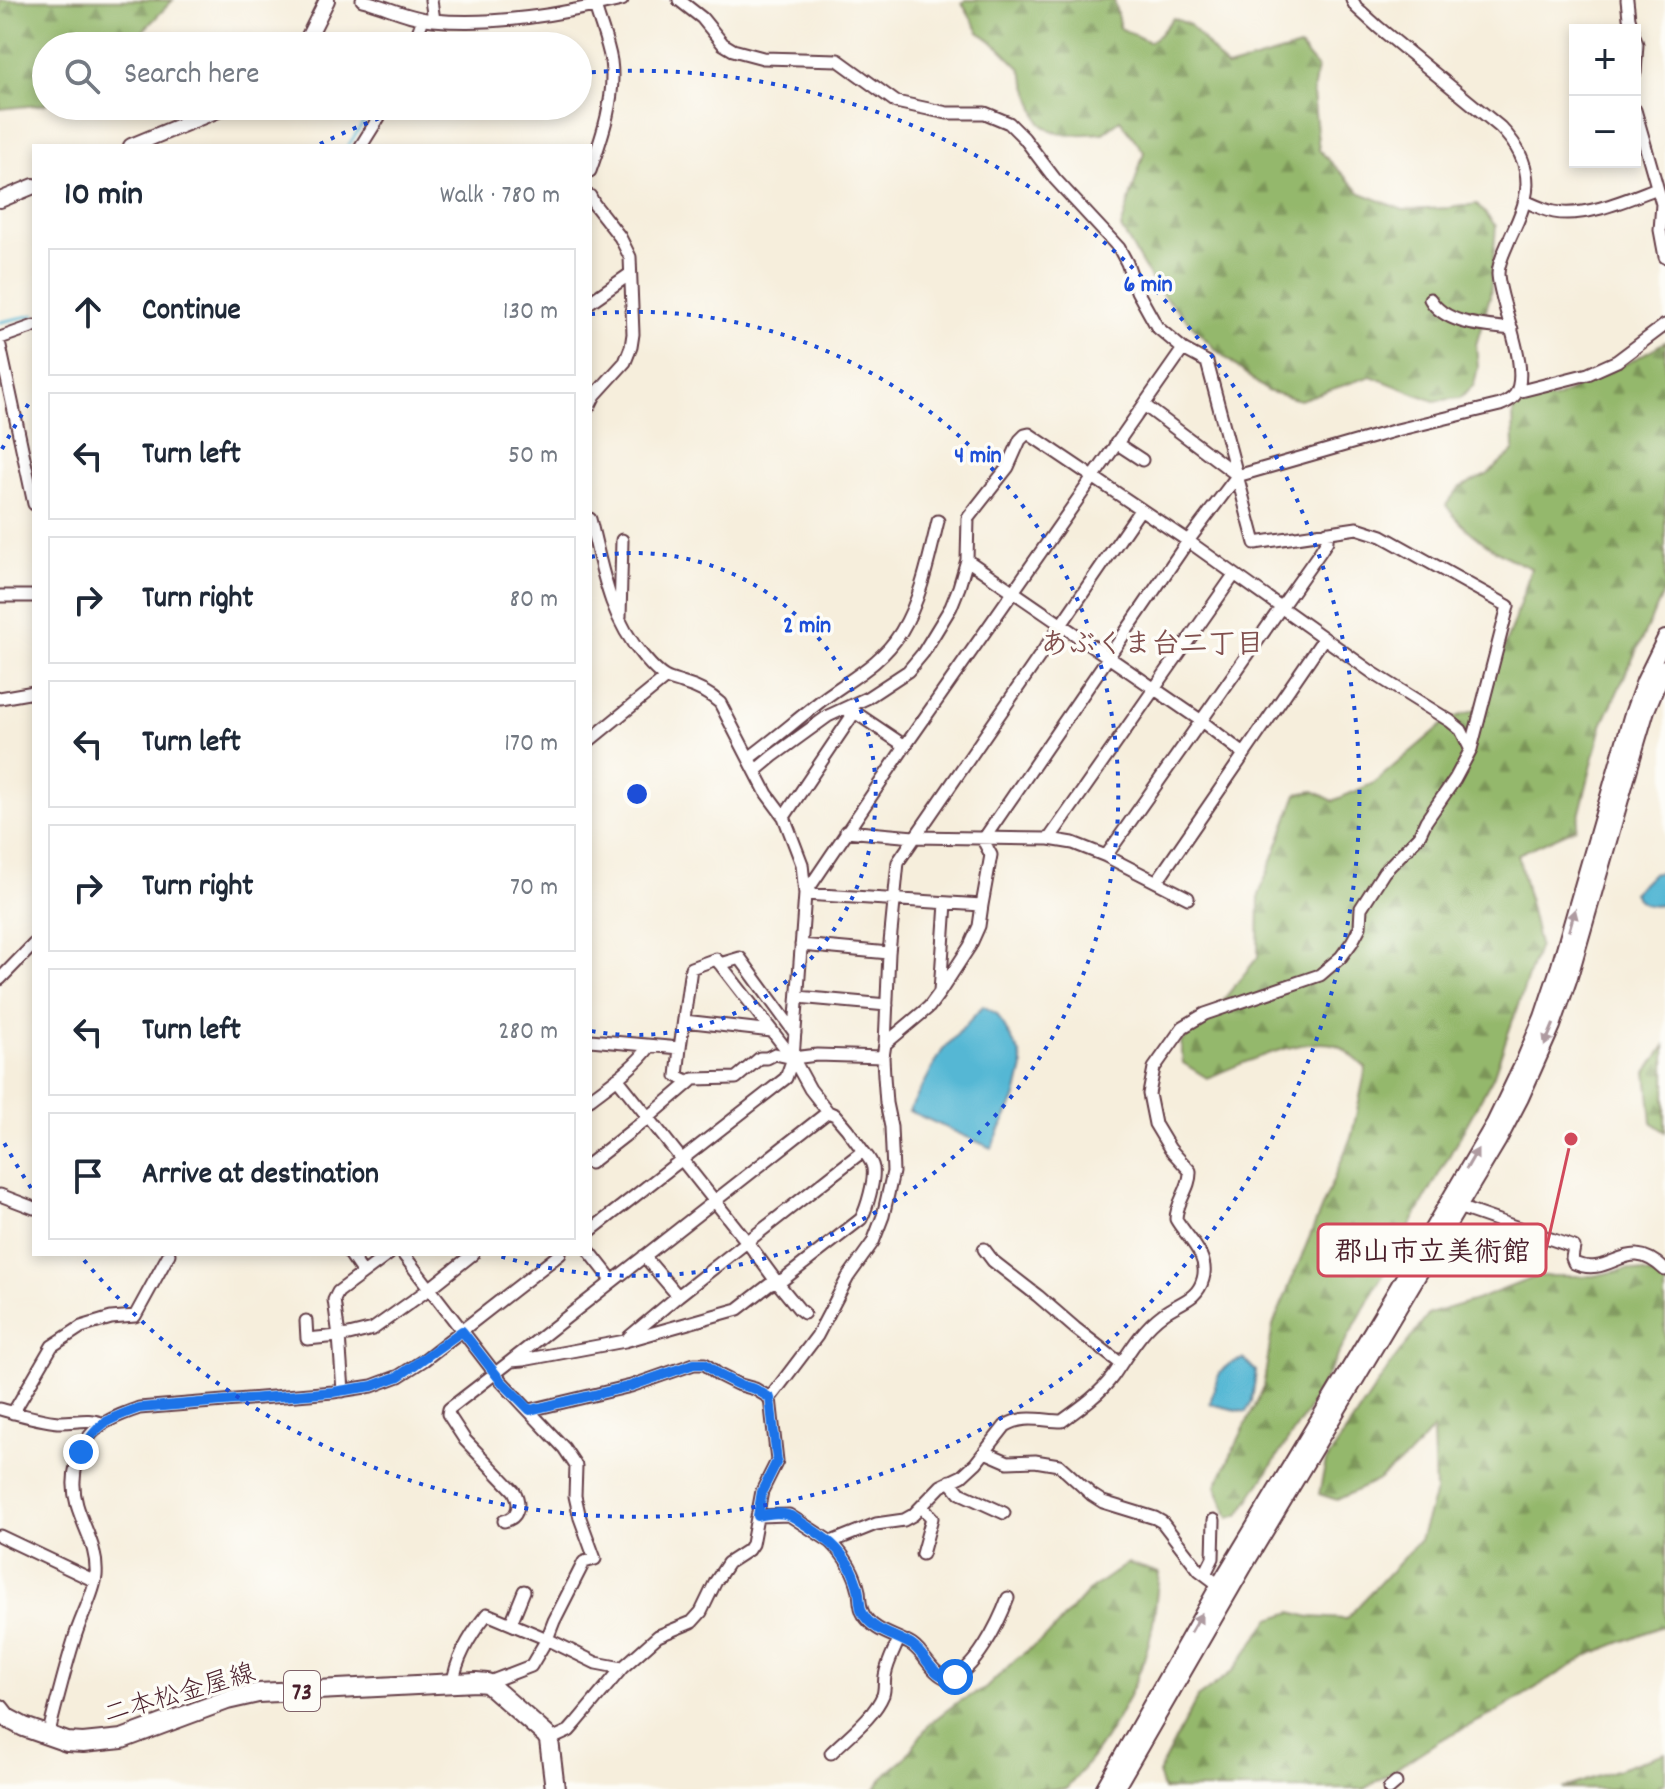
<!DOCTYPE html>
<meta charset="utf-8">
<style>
:root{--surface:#fff;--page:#f2f2f3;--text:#1f2937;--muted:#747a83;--line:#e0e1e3}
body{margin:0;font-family:Dekko,"Klee One",sans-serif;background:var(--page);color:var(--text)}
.controls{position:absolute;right:24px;top:24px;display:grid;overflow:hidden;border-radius:0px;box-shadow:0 4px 12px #0003}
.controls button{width:72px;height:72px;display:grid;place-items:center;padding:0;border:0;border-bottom:2px solid var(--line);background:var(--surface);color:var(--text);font:40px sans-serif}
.stop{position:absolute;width:24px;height:24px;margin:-18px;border:6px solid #1a73e8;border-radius:50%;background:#fff}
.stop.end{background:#1a73e8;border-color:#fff;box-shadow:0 2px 8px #0008}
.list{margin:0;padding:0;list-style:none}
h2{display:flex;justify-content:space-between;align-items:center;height:104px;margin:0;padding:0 32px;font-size:34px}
h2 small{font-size:26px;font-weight:400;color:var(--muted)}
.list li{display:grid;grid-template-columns:52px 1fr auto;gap:24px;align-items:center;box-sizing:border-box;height:128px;margin:0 16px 16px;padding:0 16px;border:2px solid var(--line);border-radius:0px}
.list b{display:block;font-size:30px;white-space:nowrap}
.list em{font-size:26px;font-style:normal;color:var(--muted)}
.icon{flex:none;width:44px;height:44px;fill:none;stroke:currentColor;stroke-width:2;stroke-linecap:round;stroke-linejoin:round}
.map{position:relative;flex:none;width:1665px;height:1789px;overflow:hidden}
.search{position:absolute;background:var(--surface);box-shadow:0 4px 12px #0003;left:32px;top:32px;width:560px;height:88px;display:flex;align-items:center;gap:20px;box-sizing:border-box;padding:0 28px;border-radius:44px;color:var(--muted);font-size:30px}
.panel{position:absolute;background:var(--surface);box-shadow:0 4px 12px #0003;left:32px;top:144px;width:560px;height:1112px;border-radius:0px}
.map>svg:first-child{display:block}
.forest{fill:url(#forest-firs);stroke:#6f6c4c;stroke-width:2}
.water{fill:#55b7d4;stroke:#506b80;stroke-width:2}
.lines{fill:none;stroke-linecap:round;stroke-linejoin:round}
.stream{stroke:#55b7d4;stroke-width:3}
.minor-casing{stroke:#643e46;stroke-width:15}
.tertiary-casing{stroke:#643e46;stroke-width:18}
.primary-casing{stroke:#643e46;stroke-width:22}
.minor{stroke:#fff;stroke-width:11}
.tertiary{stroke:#fff;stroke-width:14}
.primary{stroke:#fff;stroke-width:18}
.oneway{fill:#ae9aa0}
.route{stroke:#1a73e8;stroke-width:10}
.ring{fill:none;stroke:#1d4ed8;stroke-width:4;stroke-dasharray:4 8}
.labels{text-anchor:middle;stroke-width:7;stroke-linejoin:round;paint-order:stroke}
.shield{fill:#fdfcf7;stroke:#806168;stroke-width:2}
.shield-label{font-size:24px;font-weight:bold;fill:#4a1f2b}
.street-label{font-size:26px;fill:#4a1f2b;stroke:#fdfcf7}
.neighbourhood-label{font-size:28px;font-weight:bold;fill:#804f4e;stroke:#fdfcf7}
.centre{fill:#1d4ed8;stroke:#fdfcf7;stroke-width:4}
.ring-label{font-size:24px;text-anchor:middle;font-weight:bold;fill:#1d4ed8;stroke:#fdfcf7;stroke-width:7;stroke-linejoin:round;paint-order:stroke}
.leader{fill:none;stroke:#d1495b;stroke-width:3}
.callout-dot{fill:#d1495b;stroke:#fdfcf7;stroke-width:3}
.callout{fill:#fdfcf7;stroke:#d1495b;stroke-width:3}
.callout-label{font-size:28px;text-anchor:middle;font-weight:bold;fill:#4a1f2b}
</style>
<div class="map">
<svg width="1665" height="1789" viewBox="0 0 1665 1789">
<defs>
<pattern id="forest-firs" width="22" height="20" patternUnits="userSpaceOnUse" patternTransform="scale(2)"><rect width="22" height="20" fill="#94b86c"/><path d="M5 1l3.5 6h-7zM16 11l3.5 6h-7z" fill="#7b9559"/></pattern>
</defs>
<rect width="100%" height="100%" fill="#fdfcf7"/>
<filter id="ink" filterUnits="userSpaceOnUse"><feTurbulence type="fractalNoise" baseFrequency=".0125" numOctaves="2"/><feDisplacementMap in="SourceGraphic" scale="16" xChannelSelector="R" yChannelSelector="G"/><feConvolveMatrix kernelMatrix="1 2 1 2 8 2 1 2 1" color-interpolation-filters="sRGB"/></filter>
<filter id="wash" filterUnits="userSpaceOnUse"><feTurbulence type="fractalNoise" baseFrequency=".006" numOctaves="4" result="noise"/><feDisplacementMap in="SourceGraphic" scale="32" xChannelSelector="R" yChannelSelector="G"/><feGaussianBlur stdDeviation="1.8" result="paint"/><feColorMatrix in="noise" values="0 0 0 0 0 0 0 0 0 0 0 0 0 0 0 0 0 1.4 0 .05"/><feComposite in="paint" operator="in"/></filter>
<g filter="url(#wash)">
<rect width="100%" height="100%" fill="#f6eedc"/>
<path class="forest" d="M0,0H173L138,36L132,46H46V104L0,109Z
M966,0H1114L1120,28L1149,42L1159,35L1173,18L1190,25L1227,68L1300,47L1317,67L1313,94L1319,150L1361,193L1403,210L1449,208L1477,204L1496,226L1490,296L1476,345L1478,367L1474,385L1460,398L1434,401L1371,376L1300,400L1267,391L1215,349L1156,288L1121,228L1144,152L1120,120L1103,133L1068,135L1051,131L1040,123L1021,69L1000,48L979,32L962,3Z
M1665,342V589L1602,725L1576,828L1518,854L1539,945L1493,1077L1306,1413L1239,1515L1229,1518L1216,1486L1263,1389L1273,1325L1352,1135L1366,1068C1357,1061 1346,1048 1336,1045C1304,1035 1238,1065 1207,1078L1183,1063L1181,1042L1212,1014L1258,957L1259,895L1297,794L1314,791L1333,801L1374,783L1448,720L1476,710C1499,664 1517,617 1531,568C1500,556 1464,532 1446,505L1460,487L1487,475L1514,451L1513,407L1523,400L1554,399L1631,361Z
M1665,1046V1132L1652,1122L1647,1072Z
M1628,1269L1663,1278L1665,1276V1625L1591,1654L1493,1714L1440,1740L1365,1789H1163L1158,1773L1197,1698L1233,1671L1270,1619L1292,1612L1310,1617L1346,1619L1420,1540L1435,1492L1433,1429L1410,1455L1377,1481L1337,1500L1319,1494L1326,1462L1391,1364L1429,1314L1476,1300L1538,1276H1593Z
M1128,1563L1159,1573C1156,1596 1155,1620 1149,1642C1135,1696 1103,1748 1066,1789H875L887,1773L904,1759L929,1724L959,1701L985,1689L1016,1659L1050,1634L1087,1592Z
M1665,1753V1783L1653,1789H1562Z"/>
<path class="water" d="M1661,872L1665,874V904C1652,908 1640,905 1633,893L1652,874Z
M983,1006L997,1014L1020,1054L1023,1067L1016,1097L991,1148L909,1111L942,1051Z
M1244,1359L1256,1371L1252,1401L1246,1412L1210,1404C1216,1381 1217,1364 1244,1359Z"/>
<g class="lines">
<path class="stream" d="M348,146L374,106
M0,322L34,315"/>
</g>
</g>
<g filter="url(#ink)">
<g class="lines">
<g class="minor-casing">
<path id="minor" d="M362,0C386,6 408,18 433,20C495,26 561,14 622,0
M431,0L434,20
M679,0L702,18L723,44L733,50L763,58L838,60L896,102L947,113H985L1009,123L1024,138L1055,179L1119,248L1127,263L1137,291L1157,327L1183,349L1207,362L1255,543L1357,528L1382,536L1508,606L1471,749L1455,779L1426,821L1419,836L1384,872L1361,908L1360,927L1352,942L1341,957L1320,975L1205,1014L1183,1027L1154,1068L1149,1094L1155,1124L1170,1149L1190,1171C1191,1188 1176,1202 1176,1219C1186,1237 1210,1255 1203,1279C1197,1301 1178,1302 1163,1314C1141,1330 1128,1354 1113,1376C1100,1394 1080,1408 1062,1421C1043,1421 1023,1414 1005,1426L976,1463L962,1476L941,1486L913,1515L904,1520L876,1524L831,1542L789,1515L758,1516
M1627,0L1629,18L1633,30
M1635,38L1637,44L1635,73
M413,46L423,19
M1635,110L1662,204L1660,230L1665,257
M361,146L386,106
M590,171C602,137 616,97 611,61C608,42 600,24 595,6
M590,196L594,204L620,237L630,257L633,334L631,347L625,362L595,395L590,405
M1525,201C1534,205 1544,210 1554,212C1586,218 1628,199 1657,188
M1430,299C1445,325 1486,326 1512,329
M590,302L630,274
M0,338L34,326
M0,346L34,504
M1517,392L1588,374L1617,361L1665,325
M1144,405L1237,475
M1116,443L1142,460
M590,519C602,567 609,617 643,656C649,663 656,672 665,677C670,680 676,681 682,683C696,687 709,693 720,703L767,794L784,817L802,864L805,894L793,1058L786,1078L590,1231
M967,560L1200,720L1244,754
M0,596H34
M620,617L622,540
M0,698L34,692
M850,713L852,716L856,713L905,746
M590,740L666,678
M749,758C772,741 794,722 817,704C846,681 880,666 901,632C921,599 929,558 938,521
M755,771L773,756L828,716L867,698L908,671L923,653L951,607L959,587L967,560L968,518L1008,467L1020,440L1025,435L1029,434L1188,541L1373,673L1450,721L1461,730L1470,748
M784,817L852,716
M846,831L914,837L1049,839L1073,843L1106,856L1188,898
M1049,839L1234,575
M983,840L1188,541L1237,476L1397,430L1500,405C1505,403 1511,400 1515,395C1532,369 1499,303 1498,274C1498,265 1503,254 1507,245C1513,230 1522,215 1525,199C1532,171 1519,146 1500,127L1378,27L1356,7L1352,0
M1106,856L1320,552L1327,541V532
M1157,881L1324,638
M805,894L905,746L1183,349
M805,894L982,905L991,855L983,840
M801,945L889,953
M0,979L34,944
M940,991L946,903
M798,997L887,1005
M684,1021L772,1031
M590,1040L680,1048L691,968L716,959L720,964L740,958L795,1033
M885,1044L889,953L898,862L1140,510
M680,1048L677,1076L690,1082L693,1079L736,1078L760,1058H767L775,1054L793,1058L817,1055L883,1057
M617,1078L748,1243L776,1281L799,1309L804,1313
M590,1099C611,1083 635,1067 650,1046
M590,1163L649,1117L690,1082
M0,1195L34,1208
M1455,1206L1574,1247L1572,1258L1574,1263C1612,1280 1626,1232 1665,1270
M984,1249L993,1261L1038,1296L1075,1328L1120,1363
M590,1252L612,1280
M350,1254L363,1273
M403,1254L501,1381L564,1448L576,1466L575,1496L580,1518L595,1559L584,1562L554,1621L547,1639L531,1666L487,1683
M644,1256L678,1296
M306,1321L307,1339L349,1335L373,1329L429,1289L473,1254
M629,1337L678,1296L863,1151L847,1129L835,1115L828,1112L810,1089L793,1058L720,964
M511,1361L828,1112
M343,1391L339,1336L334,1300L338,1292L389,1254
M0,1409C19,1414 38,1420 58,1422C74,1423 88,1417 103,1424
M530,1410L631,1386L694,1364H705L719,1375L737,1384L755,1389L770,1398
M13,1413L52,1346L81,1327L111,1318L135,1316L169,1254
M985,1452L1008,1462L1035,1461L1059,1465L1092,1495L1103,1502L1155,1518L1162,1522L1199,1570L1223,1588
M950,1481L960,1493L1004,1513
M922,1507L932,1518L922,1554
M504,1521C519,1518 521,1503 514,1491L465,1440L448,1414L449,1409L511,1361L523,1360L625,1341L738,1309L769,1285L784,1279L861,1219C867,1208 875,1180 873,1168C872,1161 867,1156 863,1151
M0,1536L95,1581
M831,1542C844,1555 855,1572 859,1591C860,1599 859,1607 864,1615C874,1632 896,1635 912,1645C926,1655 931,1673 948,1679C975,1673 999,1622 1008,1598
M1205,1574L1213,1558L1214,1520
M511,1623L524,1591
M453,1683C456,1657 471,1634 487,1614L547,1639L596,1663L622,1668
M48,1736C56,1704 64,1672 74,1640C79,1621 94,1594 96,1576C98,1548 84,1529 77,1505C69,1478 77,1443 100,1426C112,1417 126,1413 139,1408L333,1392L372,1386L399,1376L424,1360L560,1254
M549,1740L569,1731L576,1723L622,1668L658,1636L692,1622L701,1612L716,1581L728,1563L748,1550L752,1544L762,1491L777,1461L770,1398L817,1336L848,1277L873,1242L883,1216L893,1172L891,1127L886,1103L884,1076L883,1057L885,1044L929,1007L940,992L970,946L979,926L982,905
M831,1753C848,1736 874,1717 883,1695C885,1689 884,1682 885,1676C887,1663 894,1651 899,1639
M1389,1789L1396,1783"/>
</g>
<g class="tertiary-casing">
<path id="tertiary" d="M304,46L327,0
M131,146L228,106
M0,200L34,186
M1103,1789L1219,1584L1390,1300L1494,1123L1521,1067L1542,1017L1559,966L1631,717L1644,681L1665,638
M1116,1789L1246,1564L1498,1142L1521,1098L1553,1026L1569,980L1638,740L1647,710L1665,667"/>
</g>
<g class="primary-casing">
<path id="primary" d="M0,1709L7,1718L24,1727L67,1742L83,1743L122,1739L227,1700L258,1693L476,1682L487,1683L546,1735L549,1740L555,1789"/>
</g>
<use href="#minor" class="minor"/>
<use href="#tertiary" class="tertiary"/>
<use href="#primary" class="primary"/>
</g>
<defs><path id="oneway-solid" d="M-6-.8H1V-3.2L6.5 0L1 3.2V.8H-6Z" transform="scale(2)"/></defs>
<g class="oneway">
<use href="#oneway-solid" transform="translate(1572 920) rotate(-74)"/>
<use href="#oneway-solid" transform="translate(1549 1035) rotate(113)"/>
<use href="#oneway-solid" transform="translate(1472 1159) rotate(-60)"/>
<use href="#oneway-solid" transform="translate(1196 1623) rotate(-60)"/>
</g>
</g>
<g class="lines" filter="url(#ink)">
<path class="route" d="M81,1452C98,1422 108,1419 139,1408L333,1392L372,1386L399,1376L462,1331L501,1381L530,1410L631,1386L694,1364H705L719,1375L737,1384L755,1389L770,1398L777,1461L762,1491L758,1516C766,1514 780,1512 788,1515C794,1516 800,1522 804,1524C824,1537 841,1548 852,1571C854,1576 857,1583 858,1588C860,1596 859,1605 862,1612C872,1632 897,1635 913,1646C927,1656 934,1682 955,1677"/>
</g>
<g class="ring">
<path d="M591 557A241 241 0 1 1 591 1031"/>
<path d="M591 314A482 482 0 1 1 496 1255"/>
<path d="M31 1188A723 723 0 0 1 2 1139M2 449A723 723 0 0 1 31 400M320 144A723 723 0 0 1 414 106M580 73A723 723 0 1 1 83 1259"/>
</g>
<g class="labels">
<rect class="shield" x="284" y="1671" width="36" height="40" rx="6"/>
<g class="shield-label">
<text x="302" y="1699">73</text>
</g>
<g class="street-label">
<text transform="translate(179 1692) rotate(-16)" y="9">二本松金屋線</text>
</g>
<g class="neighbourhood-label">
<text x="1152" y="652">あぶくま台二丁目</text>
</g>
</g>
<circle cx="637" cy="794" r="12" class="centre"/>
<g class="ring-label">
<text x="1148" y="291">6 min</text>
<text x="978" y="462">4 min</text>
<text x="807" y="632">2 min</text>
</g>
<path class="leader" d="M1571 1139L1546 1250"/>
<circle class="callout-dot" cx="1571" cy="1139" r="8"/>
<rect class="callout" x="1318" y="1224" width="228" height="52" rx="8"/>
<g class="callout-label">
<text x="1432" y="1260">郡山市立美術館</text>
</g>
</svg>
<div class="controls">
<button>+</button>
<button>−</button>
</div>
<div class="stop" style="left:955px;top:1677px"></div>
<div class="stop end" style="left:81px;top:1452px"></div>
<div class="search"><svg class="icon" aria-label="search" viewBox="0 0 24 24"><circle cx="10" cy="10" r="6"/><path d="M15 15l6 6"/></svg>Search here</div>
<section class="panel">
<h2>10 min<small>Walk · 780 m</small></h2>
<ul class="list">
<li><svg class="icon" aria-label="ahead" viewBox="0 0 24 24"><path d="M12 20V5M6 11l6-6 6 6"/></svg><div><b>Continue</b></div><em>130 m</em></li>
<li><svg class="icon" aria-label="left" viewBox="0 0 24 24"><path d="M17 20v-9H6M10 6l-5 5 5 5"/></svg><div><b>Turn left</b></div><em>50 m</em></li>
<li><svg class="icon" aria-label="right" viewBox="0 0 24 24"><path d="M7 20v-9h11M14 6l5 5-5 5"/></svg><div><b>Turn right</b></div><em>80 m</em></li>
<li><svg class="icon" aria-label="left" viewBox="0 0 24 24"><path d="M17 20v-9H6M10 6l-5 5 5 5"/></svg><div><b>Turn left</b></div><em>170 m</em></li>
<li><svg class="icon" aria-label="right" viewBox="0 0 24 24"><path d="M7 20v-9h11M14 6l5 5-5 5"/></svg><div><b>Turn right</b></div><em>70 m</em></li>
<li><svg class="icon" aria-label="left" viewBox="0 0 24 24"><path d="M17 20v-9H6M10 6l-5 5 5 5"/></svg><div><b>Turn left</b></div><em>280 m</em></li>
<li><svg class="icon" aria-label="arrive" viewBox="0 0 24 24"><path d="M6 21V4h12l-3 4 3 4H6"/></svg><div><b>Arrive at destination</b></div></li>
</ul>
</section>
</div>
